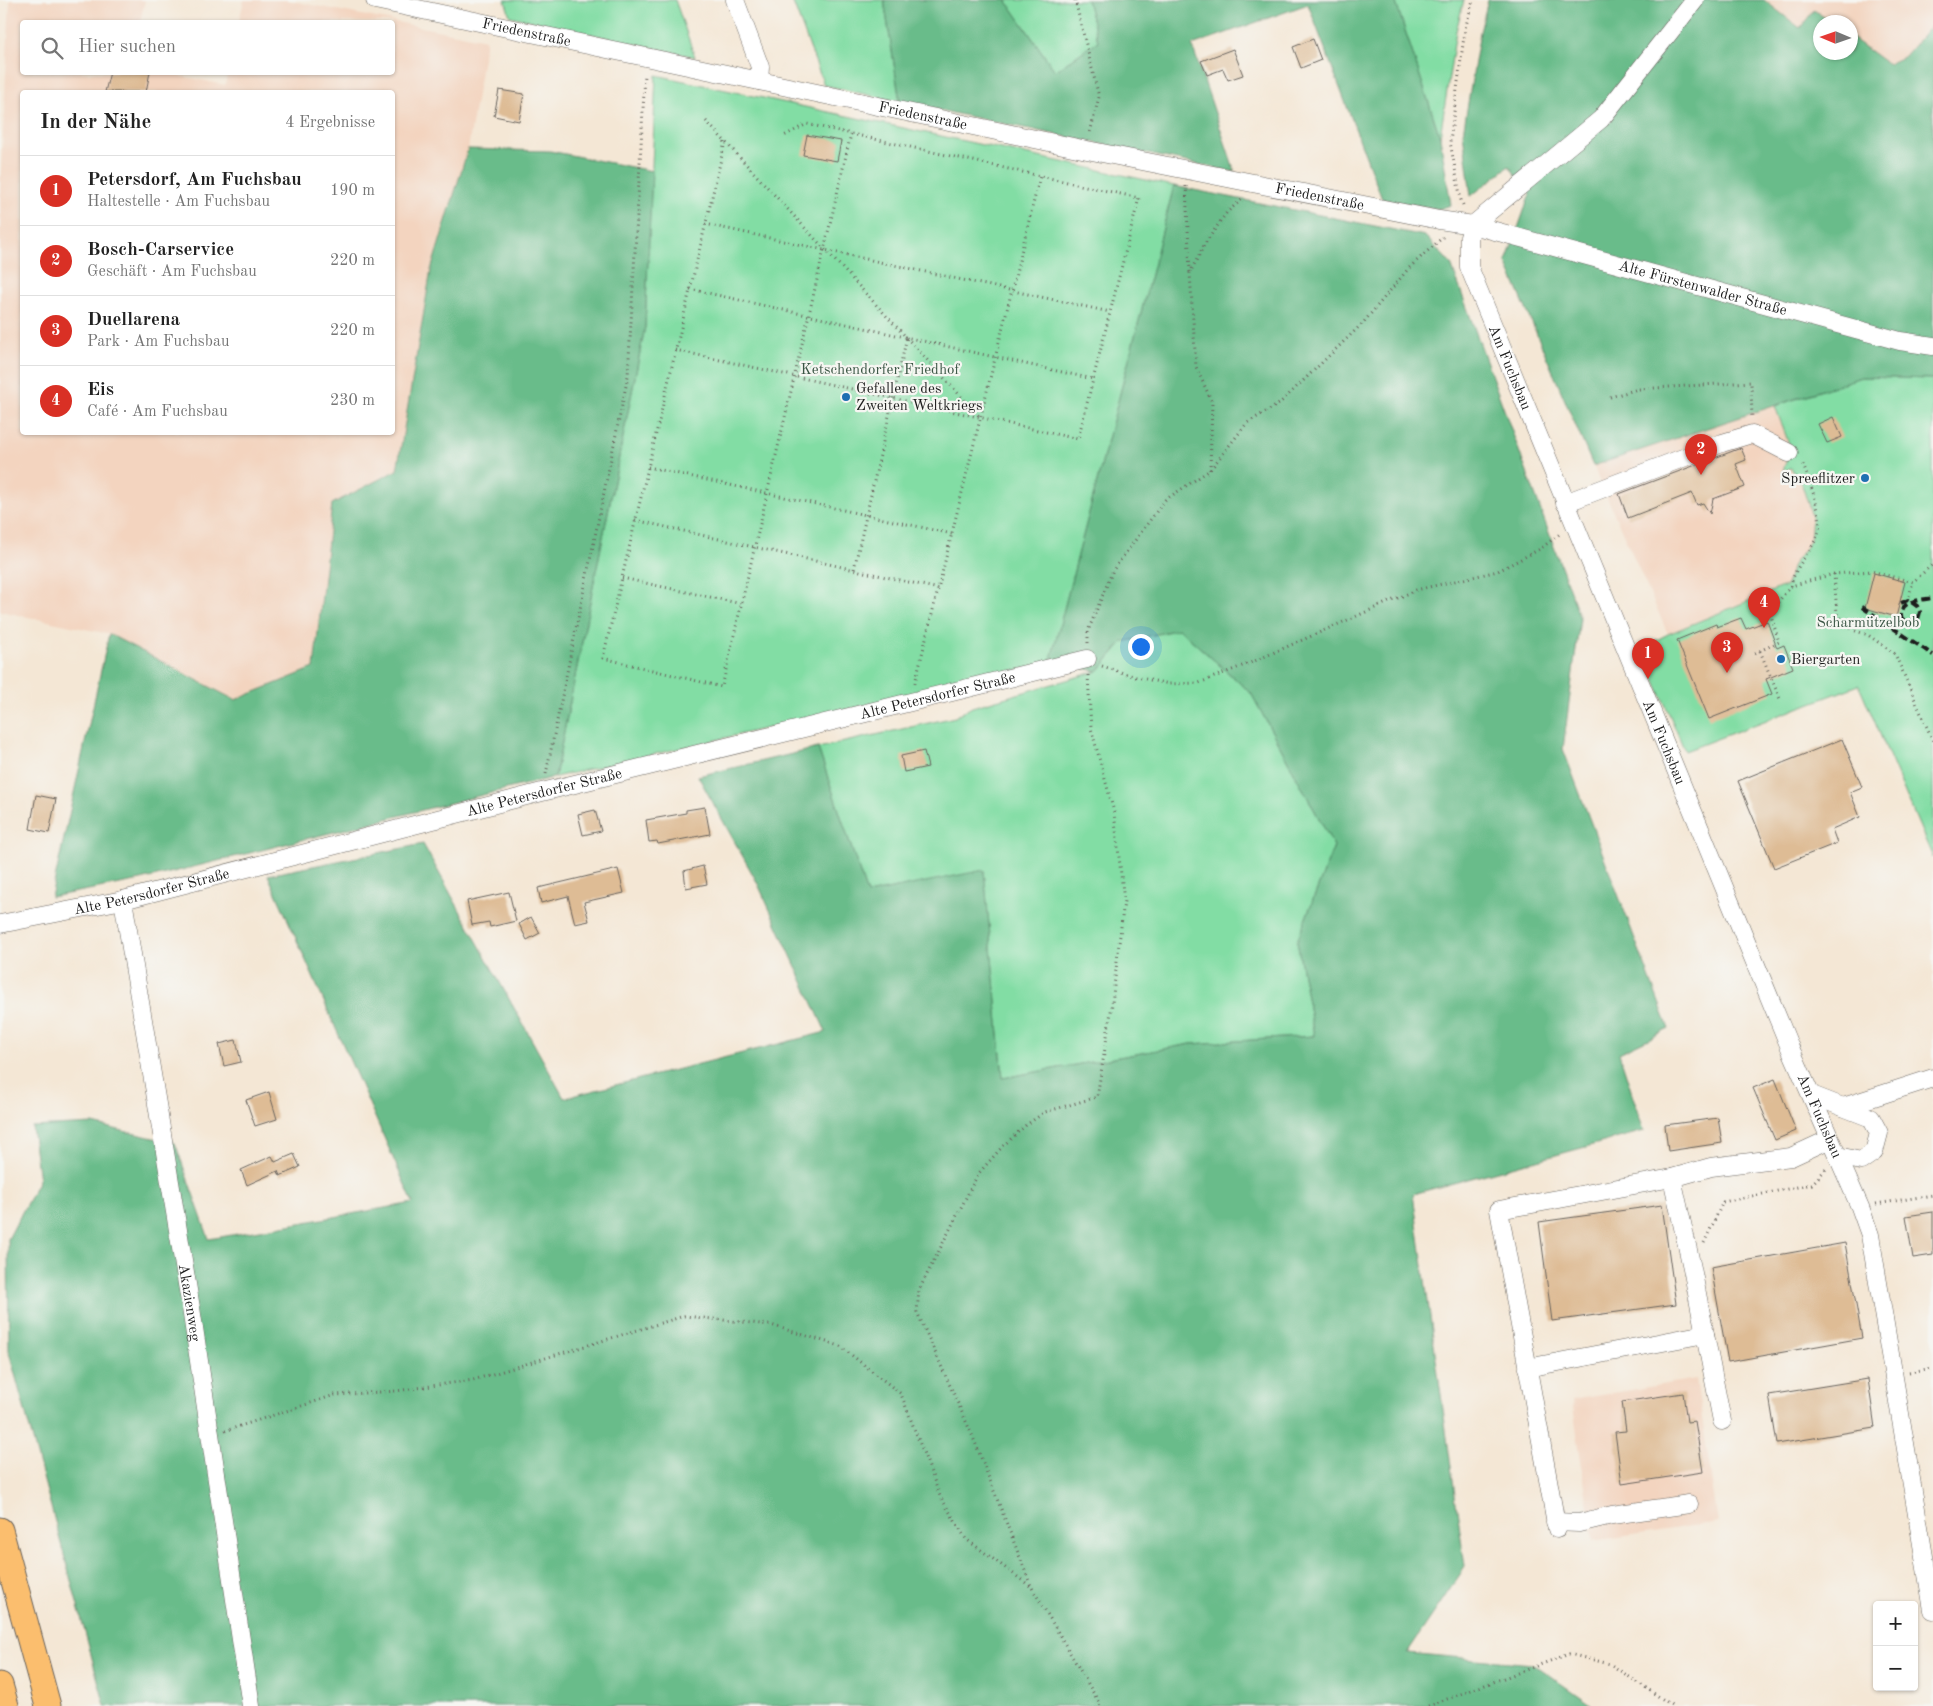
<!DOCTYPE html>
<html lang="de">
<meta charset="utf-8">
<style>
:root{--surface:#fff;--page:#f6f6f6;--text:#222;--muted:#767676;--line:#e0e0e0;--accent:#d93025}
body{margin:0;font-family:"Old Standard TT",serif;background:var(--page);color:var(--text)}
.controls{position:absolute;right:15px;bottom:15px;display:grid;overflow:hidden;border-radius:5px;box-shadow:0 1px 4px #0004}
.controls button{width:45px;height:45px;display:grid;place-items:center;padding:0;border:0;border-bottom:1px solid var(--line);background:var(--surface);color:var(--text);font:25px sans-serif}
.compass{position:absolute;left:1813px;top:15px;width:45px;height:45px;border-radius:50%;background:var(--surface);box-shadow:0 1px 4px #0004;rotate:272deg}
.you{position:absolute;left:1140px;top:646px;width:18px;height:18px;margin:-12px;border:4px solid #fff;border-radius:50%;background:#1a73e8;box-shadow:0 0 0 8px #1a73e833}
.badge{display:grid;place-items:center;width:32px;height:32px;border-radius:50%;background:var(--accent);color:#fff;font-size:16px;font-weight:700}
.pin{position:absolute;translate:-50% -41px;filter:drop-shadow(0 1px 2px #0008)}
.pin::after{content:'';position:absolute;top:26px;width:18px;height:15px;background:inherit;clip-path:polygon(0 0,100% 0,50% 100%)}
.list{margin:0;padding:0;list-style:none}
h2{display:flex;justify-content:space-between;align-items:center;height:65px;margin:0;padding:0 20px;font-size:21px}
h2 small{font-size:16px;font-weight:400;color:var(--muted)}
.list li{display:grid;grid-template-columns:32px 1fr auto;gap:15px;align-items:center;box-sizing:border-box;height:70px;padding:0 20px;border-top:1px solid var(--line)}
.list b{display:block;font-size:19px;white-space:nowrap}
.list p{margin:0;font-size:16px;white-space:nowrap;color:var(--muted)}
.list em{font-size:16px;font-style:normal;color:var(--muted)}
.icon{flex:none;width:28px;height:28px;fill:none;stroke:currentColor;stroke-width:2;stroke-linecap:round;stroke-linejoin:round}
.map{position:relative;flex:none;width:1933px;height:1706px;overflow:hidden}
.search{position:absolute;background:var(--surface);box-shadow:0 1px 4px #0004;left:20px;top:20px;width:375px;height:55px;display:flex;align-items:center;gap:12px;box-sizing:border-box;padding:0 18px;border-radius:5px;color:var(--muted);font-size:19px}
.panel{position:absolute;background:var(--surface);box-shadow:0 1px 4px #0004;left:20px;top:90px;width:375px;height:345px;border-radius:5px}
.map>svg:first-child{display:block}
.built{fill:#f3d4bf;fill-rule:evenodd}
.green{fill:#82dda4;stroke:#4f7c60}
.forest{fill:#69bc8a;stroke:#426c53}
.building{fill:#debc95}
.lines{fill:none;stroke-linecap:round;stroke-linejoin:round}
.minor-casing{stroke:#68635d;stroke-width:19}
.highway-casing{stroke:#68635d;stroke-width:27}
.path{stroke:#68635d;stroke-width:3;stroke-dasharray:1 4;stroke-linecap:butt}
.minor{stroke:#fff;stroke-width:18}
.highway{stroke:#fbbe6e;stroke-width:25}
.rail{stroke:#1c1c1c;stroke-width:4;stroke-dasharray:8 4;stroke-linecap:butt}
.poi-dot{fill:#1f6fb2;stroke:#f6f6f2;stroke-width:2}
.labels{text-anchor:middle;stroke-width:4.5;stroke-linejoin:round;paint-order:stroke}
.street-label{font-size:15px;fill:#1c1c1c;stroke:#f6f6f2}
.park-label{font-size:15px;fill:#3b5645;stroke:#f6f6f2}
.poi-label{font-size:15px;fill:#1c1c1c;stroke:#f6f6f2;text-anchor:start}
</style>
<div class="map">
<svg width="1933" height="1706" viewBox="0 0 1933 1706">
<rect width="100%" height="100%" fill="#f6f6f2"/>
<filter id="ink" filterUnits="userSpaceOnUse"><feTurbulence type="fractalNoise" baseFrequency=".02" numOctaves="2"/><feDisplacementMap in="SourceGraphic" scale="10" xChannelSelector="R" yChannelSelector="G"/><feConvolveMatrix kernelMatrix="1 2 1 2 8 2 1 2 1" color-interpolation-filters="sRGB"/></filter>
<filter id="wash" filterUnits="userSpaceOnUse"><feTurbulence type="fractalNoise" baseFrequency=".0096" numOctaves="4" result="noise"/><feDisplacementMap in="SourceGraphic" scale="20" xChannelSelector="R" yChannelSelector="G"/><feGaussianBlur stdDeviation="1.12" result="paint"/><feColorMatrix in="noise" values="0 0 0 0 0 0 0 0 0 0 0 0 0 0 0 0 0 1.4 0 .05"/><feComposite in="paint" operator="in"/></filter>
<g filter="url(#wash)">
<rect width="100%" height="100%" fill="#f4e7d5"/>
<path class="built" d="M10,0H145L140,22H22V72L166,73L225,85L228,73L392,72V22H239L244,0H287L486,40L468,149L397,470L332,504L314,668L235,700L109,634L0,611V187ZM22,92H392V432H22Z
M1764,0H1933V23L1905,56L1888,64L1851,37L1850,22H1831L1814,10L1800,28Z
M1861,377L1933,379L1787,585L1668,634L1593,466Z
M1696,1379L1718,1522L1593,1541L1572,1400Z"/>
<path class="green" d="M505,0H675L695,57L510,16Z
M792,0H884L900,102L824,85Z
M1006,0H1087L1098,41L1055,71Z
M1395,0H1464L1456,31L1440,137Z
M656,75L1174,186L1050,663L555,777L645,327Z
M1861,377L1933,379V858L1859,685L1685,751L1641,648L1668,634L1787,585L1793,565L1810,541L1812,516L1802,485L1791,468L1783,471L1789,453V444L1775,406Z
M1179,629L1251,693L1334,846L1297,941L1314,1036L1191,1044L1003,1078L984,871L867,894L818,748L955,717L972,707L1098,671L1123,642Z"/>
<path class="forest" d="M884,0H1006L1055,71L1098,41L1087,0H1395L1440,137L1451,205L1439,209L1382,199L1308,4L1192,45L1235,172L900,102Z
M1488,0H1764L1800,28L1814,10L1831,22H1820V52H1850L1851,37L1888,64L1905,56L1933,23V379L1861,377L1593,466L1506,262L1530,194L1509,166L1471,196L1463,133L1480,32Z
M468,149L550,151L652,171L645,327L555,777L141,880L51,897L109,634L235,700L314,668L332,504L397,470L431,270Z
M1174,186L1425,236L1451,264L1580,618L1563,749L1669,1029L1619,1053L1644,1131L1413,1194L1465,1567L1407,1653L1533,1664L1593,1706H105L9,1352L8,1239L39,1180L32,1127L93,1124L175,1143L209,1239L413,1203L268,875L423,844L564,1098L826,1032L757,882L698,776L818,748L867,894L984,870L1003,1078L1191,1044L1314,1036L1297,941L1334,846L1251,693L1179,629L1123,642L1098,671L1050,663Z"/>
<g id="blocks">
<path class="building" d="M1313,39L1321,60L1301,68L1293,47Z
M1233,49L1243,75L1228,80L1223,69L1207,75L1201,61Z
M110,72H150L146,92H105Z
M499,90L524,94L519,121L494,116Z
M807,135L841,141L837,161L803,155Z
M1833,417L1842,437L1827,443L1818,424Z
M1741,448L1746,460L1736,464L1745,487L1713,499L1710,514L1703,503L1697,505L1692,493L1628,518L1619,494Z
M1874,573L1905,582L1896,617L1865,608Z
M1741,618L1746,629L1767,621L1777,648L1784,645L1793,668L1766,679L1772,694L1709,719L1677,640L1716,624L1717,627Z
M1842,739L1862,787L1850,792L1860,817L1832,829L1837,843L1774,868L1738,781Z
M924,751L928,767L904,772L901,756Z
M36,795L56,799L49,833L30,829Z
M705,807L710,834L658,844L657,841L649,842L646,820L686,813V810Z
M595,810L601,831L583,835L578,814Z
M703,866L707,884L686,888L684,871Z
M618,869L624,893L584,902L589,921L575,924L568,896L541,903L538,888Z
M509,892L516,921L490,927L489,922L472,925L467,901Z
M531,917L540,933L527,940L519,924Z
M236,1040L241,1062L224,1066L219,1044Z
M1775,1079L1796,1131L1775,1140L1753,1088Z
M269,1092L277,1119L255,1126L246,1100Z
M1718,1118L1722,1143L1668,1151L1665,1125Z
M294,1154L300,1167L280,1176L278,1171L247,1185L241,1170L272,1156L275,1162Z
M1662,1205L1676,1304L1552,1321L1539,1222Z
M1933,1212V1255L1913,1258L1906,1216Z
M1845,1243L1862,1338L1728,1362L1711,1267Z
M1868,1379L1875,1428L1777,1444L1769,1395Z
M1683,1393L1687,1422L1695,1421L1703,1472L1622,1484L1615,1432L1626,1431L1622,1402Z"/>
</g>
</g>
<g filter="url(#ink)">
<use href="#blocks" fill-opacity="0" stroke="#68635d" stroke-width="1"/>
<g class="lines">
<g class="minor-casing">
<g id="minor">
<path id="s1" d="M375,0L1087,150L1439,220L1473,225L1900,341L1933,346"/>
<path d="M735,0L760,67L759,81"/>
<path id="s2" d="M1695,0L1601,119L1473,225L1469,237V267L1791,1050L1860,1207L1870,1235L1933,1610"/>
<path d="M1565,503L1722,443L1752,434L1789,453"/>
<path id="s3" d="M123,900L191,1308L251,1706"/>
<path id="s4" d="M0,924L123,900L542,792L1087,659"/>
<path d="M1812,1095L1871,1118L1879,1133L1874,1152L1861,1161L1838,1156"/>
<path d="M1843,1107L1933,1078"/>
<path d="M1672,1178L1692,1268L1722,1421"/>
<path d="M1527,1368L1705,1334"/>
<path d="M1555,1522L1579,1523L1612,1515L1689,1504"/>
<path d="M1557,1529L1499,1210L1672,1178L1711,1167L1791,1157L1830,1139"/>
</g>
</g>
<g class="highway-casing">
<path id="highway" d="M0,1530L48,1706
M0,1685L6,1706"/>
</g>
<path class="path" d="M1075,0L1099,97L1090,133
M706,121L981,418
M725,142L603,658L722,687L851,134
M1186,186L1190,272
M1463,205L1461,200L1450,142L1465,29L1473,0
M705,224L1110,312
M690,289L1093,379
M675,350L1078,439L1139,198L807,124L782,137
M1610,397L1638,389L1751,382L1752,419
M648,467L952,534
M1210,470L1212,402L1196,367L1190,273L1204,245L1227,212L1244,198
M635,520L939,589
M854,569L907,337
M1834,574L1837,614L1853,630L1868,635L1895,654L1933,741
M622,578L742,604
M1791,586C1794,566 1811,553 1818,534C1825,518 1808,479 1802,462
M1909,596L1913,582
M1088,643V631L1113,570L1165,500L1210,470L1247,423L1279,404L1363,323L1409,268L1443,237
M1760,651L1780,699
M1755,653L1779,642L1770,612L1791,586L1834,574L1871,571L1913,582L1933,564
M1102,666L1136,677L1169,684L1199,683L1250,663L1416,590L1498,571L1540,549L1561,533
M1088,675L1091,728L1114,812L1124,901L1111,1012L1097,1097L1045,1112L1026,1125L1003,1146L978,1174L919,1290L917,1312L973,1437L1031,1586L1101,1706
M915,683L1040,176
M546,774L628,376L645,74
M1876,1204L1933,1195
M1704,1243L1723,1202L1812,1184L1826,1169
M1909,1372L1933,1368
M225,1431L335,1395L396,1391L473,1380L684,1316L771,1325L840,1346L901,1394L940,1496L966,1539L1030,1586
M1428,1706L1569,1654L1610,1664L1673,1706"/>
<use href="#minor" class="minor"/>
<use href="#highway" class="highway"/>
<path class="rail" d="M1901,603L1908,600L1917,606L1920,612L1918,619L1912,623L1905,622L1901,617C1900,600 1920,600 1933,598
M1862,607L1933,655"/>
</g>
</g>
<g class="poi-dot">
<circle cx="846" cy="397" r="5"/>
<circle cx="1865" cy="478" r="5"/>
<circle cx="1781" cy="659" r="5"/>
</g>
<g class="labels">
<g class="street-label">
<text dy="5" stroke="none"><textPath href="#s1" startOffset="155">Friedenstraße</textPath></text>
<text dy="5" stroke="none"><textPath href="#s1" startOffset="560">Friedenstraße</textPath></text>
<text dy="5" stroke="none"><textPath href="#s1" startOffset="965">Friedenstraße</textPath></text>
<text dy="5" stroke="none"><textPath href="#s1" startOffset="1359">Alte Fürstenwalder Straße</textPath></text>
<text dy="5" stroke="none"><textPath href="#s2" startOffset="469">Am Fuchsbau</textPath></text>
<text dy="5" stroke="none"><textPath href="#s4" startOffset="965">Alte Petersdorfer Straße</textPath></text>
<text dy="5" stroke="none"><textPath href="#s2" startOffset="874">Am Fuchsbau</textPath></text>
<text dy="5" stroke="none"><textPath href="#s4" startOffset="560">Alte Petersdorfer Straße</textPath></text>
<text dy="5" stroke="none"><textPath href="#s4" startOffset="155">Alte Petersdorfer Straße</textPath></text>
<text dy="5" stroke="none"><textPath href="#s2" startOffset="1279">Am Fuchsbau</textPath></text>
<text dy="5" stroke="none"><textPath href="#s3" startOffset="408">Akazienweg</textPath></text>
</g>
<g class="park-label">
<text x="880" y="374">Ketschendorfer Friedhof</text>
<text x="1868" y="627">Scharmützelbob</text>
</g>
<g class="poi-label">
<text x="856" y="393">Gefallene des<tspan x="856" dy="17">Zweiten Weltkriegs</tspan></text>
<text x="1855" y="483" text-anchor="end">Spreeflitzer</text>
<text x="1791" y="664">Biergarten</text>
</g>
</g>
</svg>
<div class="controls">
<button>+</button>
<button>−</button>
</div>
<svg class="compass" viewBox="-18 -18 36 36"><path d="M0-13l5 13h-10z" fill="#e53935"/><path d="M0 13l5-13h-10z" fill="#767676"/></svg>
<div class="you"></div>
<div class="pin badge" style="left:1648px;top:679px">1</div>
<div class="pin badge" style="left:1701px;top:475px">2</div>
<div class="pin badge" style="left:1727px;top:673px">3</div>
<div class="pin badge" style="left:1764px;top:628px">4</div>
<div class="search"><svg class="icon" aria-label="search" viewBox="0 0 24 24"><circle cx="10" cy="10" r="6"/><path d="M15 15l6 6"/></svg>Hier suchen</div>
<section class="panel">
<h2>In der Nähe<small>4 Ergebnisse</small></h2>
<ul class="list">
<li><span class="badge">1</span><div><b>Petersdorf, Am Fuchsbau</b><p>Haltestelle · Am Fuchsbau</p></div><em>190 m</em></li>
<li><span class="badge">2</span><div><b>Bosch-Carservice</b><p>Geschäft · Am Fuchsbau</p></div><em>220 m</em></li>
<li><span class="badge">3</span><div><b>Duellarena</b><p>Park · Am Fuchsbau</p></div><em>220 m</em></li>
<li><span class="badge">4</span><div><b>Eis</b><p>Café · Am Fuchsbau</p></div><em>230 m</em></li>
</ul>
</section>
</div>
